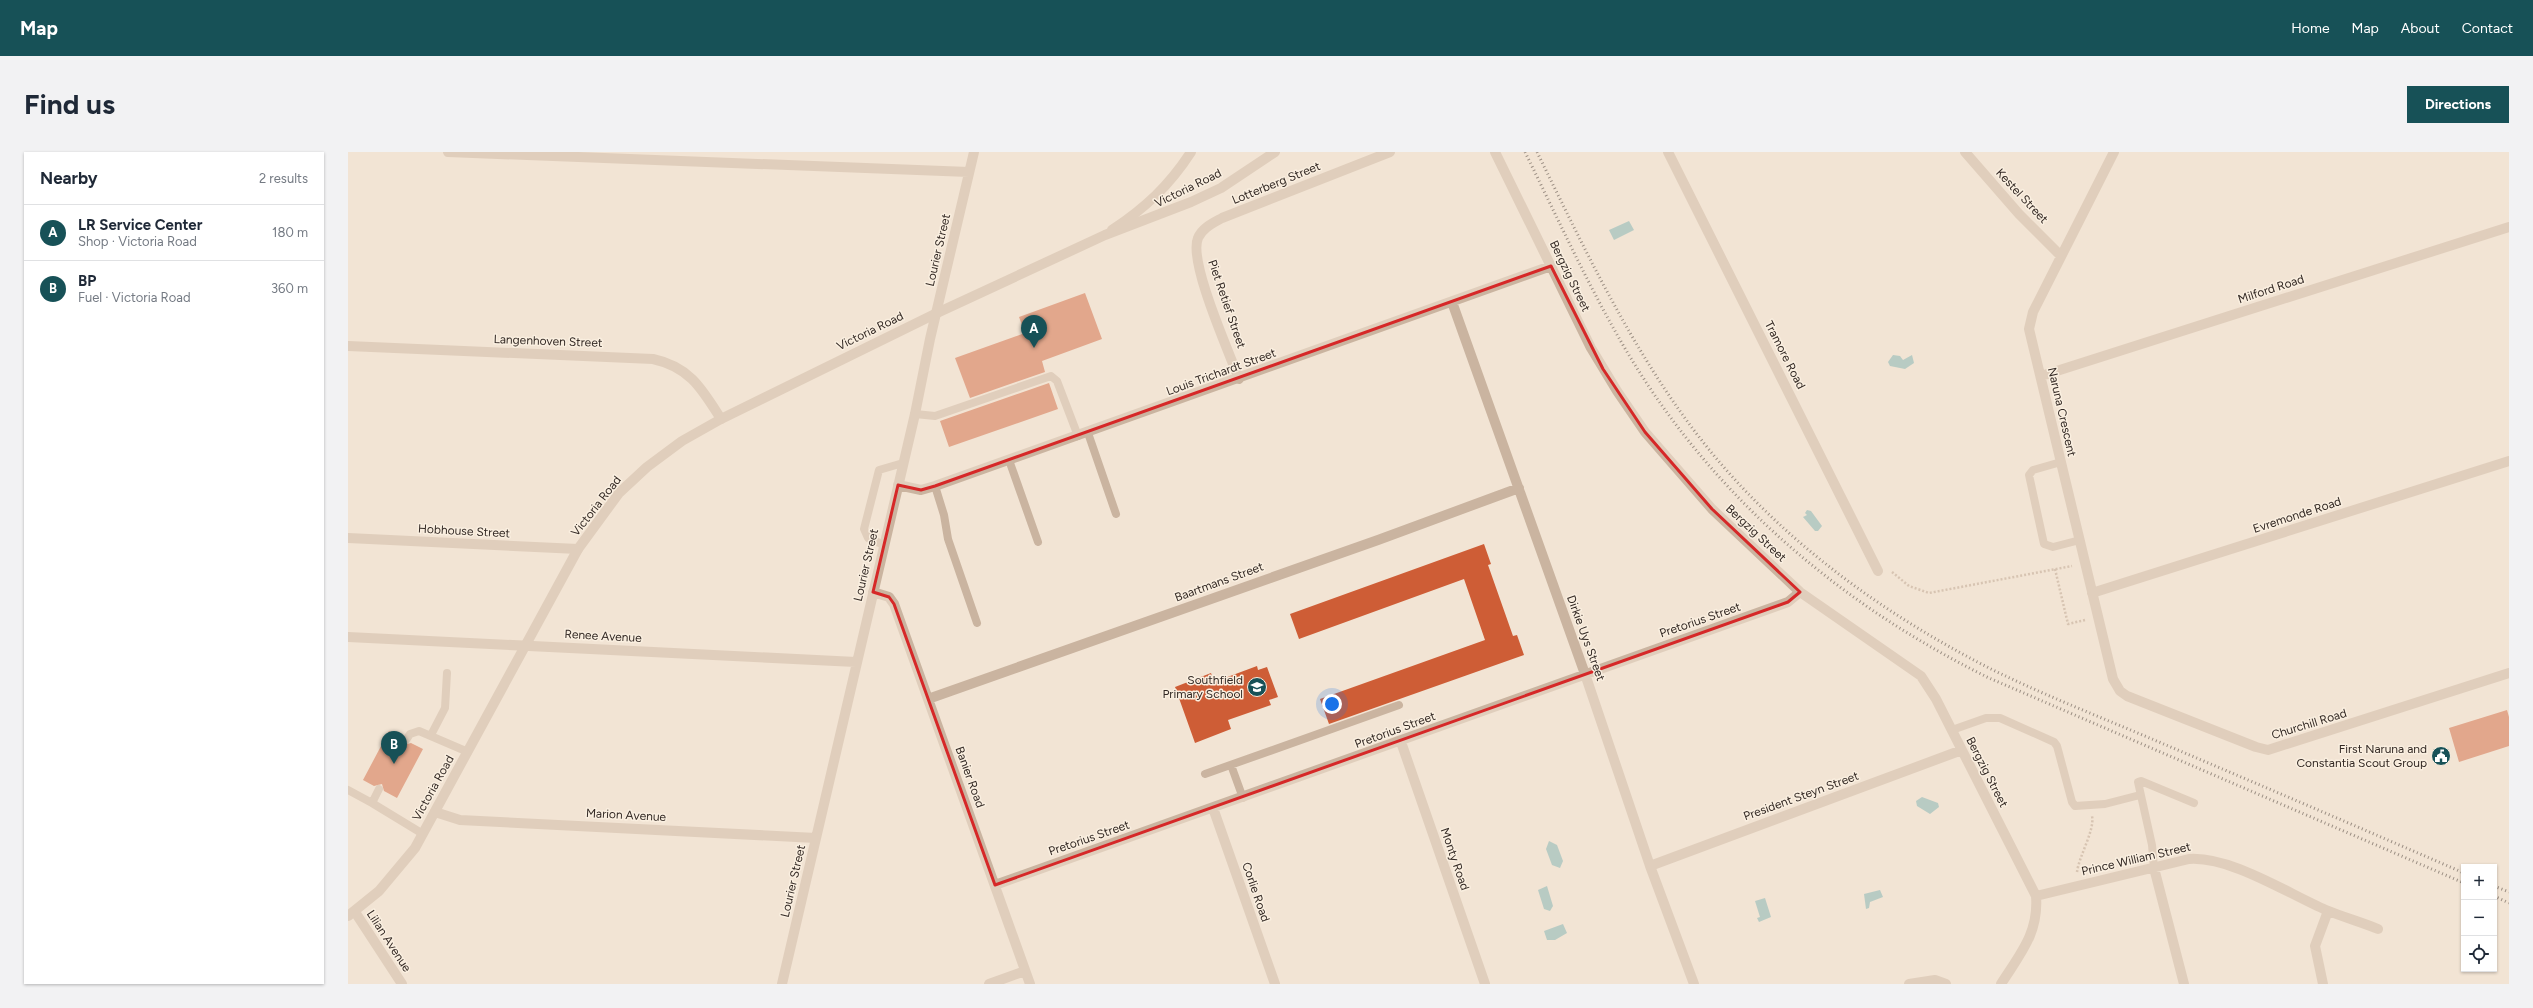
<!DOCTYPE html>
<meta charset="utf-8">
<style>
:root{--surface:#fff;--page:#f2f2f3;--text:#1f2937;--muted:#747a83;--line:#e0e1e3;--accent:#175157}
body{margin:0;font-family:Figtree,sans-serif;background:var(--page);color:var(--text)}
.controls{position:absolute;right:12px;bottom:12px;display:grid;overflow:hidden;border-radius:0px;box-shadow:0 1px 3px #0004}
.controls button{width:36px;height:36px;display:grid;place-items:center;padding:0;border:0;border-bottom:1px solid var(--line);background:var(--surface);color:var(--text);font:20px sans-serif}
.you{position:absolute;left:984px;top:552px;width:14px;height:14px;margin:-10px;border:3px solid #fff;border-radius:50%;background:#1a73e8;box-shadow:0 0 0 6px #1a73e833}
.badge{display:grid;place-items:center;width:26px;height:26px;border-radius:50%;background:var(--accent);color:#fff;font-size:13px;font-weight:700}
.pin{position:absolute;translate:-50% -33px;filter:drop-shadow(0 1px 2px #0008)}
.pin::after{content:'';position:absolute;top:21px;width:14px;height:12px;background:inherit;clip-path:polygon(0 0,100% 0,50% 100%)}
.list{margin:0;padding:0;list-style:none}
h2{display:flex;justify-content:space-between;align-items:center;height:52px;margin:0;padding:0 16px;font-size:17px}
h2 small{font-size:13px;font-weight:400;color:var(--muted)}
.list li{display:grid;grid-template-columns:26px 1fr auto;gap:12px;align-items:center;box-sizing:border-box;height:56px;padding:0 16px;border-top:1px solid var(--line)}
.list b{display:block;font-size:15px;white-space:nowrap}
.list p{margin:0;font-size:13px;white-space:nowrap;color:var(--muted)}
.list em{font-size:13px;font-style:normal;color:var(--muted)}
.icon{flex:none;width:22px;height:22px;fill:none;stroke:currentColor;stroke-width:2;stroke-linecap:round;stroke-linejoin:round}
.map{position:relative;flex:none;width:2161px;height:832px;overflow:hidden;border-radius:0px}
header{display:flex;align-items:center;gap:24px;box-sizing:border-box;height:56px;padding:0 20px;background:var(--accent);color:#fff}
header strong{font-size:19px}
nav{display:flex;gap:22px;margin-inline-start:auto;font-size:14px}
.intro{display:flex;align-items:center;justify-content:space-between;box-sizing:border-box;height:96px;padding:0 24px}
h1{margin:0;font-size:28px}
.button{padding:10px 18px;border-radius:0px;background:var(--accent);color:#fff;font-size:14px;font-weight:700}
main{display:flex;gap:24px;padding:0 24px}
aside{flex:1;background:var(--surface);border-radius:0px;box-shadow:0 1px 3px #0004}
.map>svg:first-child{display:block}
.water{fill:#72adb0}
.building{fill:#ce5d36}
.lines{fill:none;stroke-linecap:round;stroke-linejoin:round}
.path{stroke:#b69e8a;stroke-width:2.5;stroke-dasharray:2 2;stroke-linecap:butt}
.service{stroke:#cab4a0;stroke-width:8}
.minor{stroke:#cab4a0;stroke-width:10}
.tertiary{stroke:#cab4a0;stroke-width:10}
.rail{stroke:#332924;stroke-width:3;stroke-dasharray:1 3;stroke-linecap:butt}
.marked{fill:none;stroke:#d62828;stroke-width:3;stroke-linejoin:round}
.labels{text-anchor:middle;stroke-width:3;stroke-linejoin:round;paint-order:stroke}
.street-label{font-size:12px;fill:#332924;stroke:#faefe0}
.poi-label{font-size:12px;fill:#332924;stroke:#faefe0;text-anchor:end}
</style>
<header>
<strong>Map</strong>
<nav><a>Home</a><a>Map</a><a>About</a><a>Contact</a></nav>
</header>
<div class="intro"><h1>Find us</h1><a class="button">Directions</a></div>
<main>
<aside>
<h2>Nearby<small>2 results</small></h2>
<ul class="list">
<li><span class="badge">A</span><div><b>LR Service Center</b><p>Shop · Victoria Road</p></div><em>180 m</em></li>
<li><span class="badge">B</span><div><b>BP</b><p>Fuel · Victoria Road</p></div><em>360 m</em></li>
</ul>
</aside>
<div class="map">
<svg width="2161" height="832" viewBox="0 0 2161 832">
<rect width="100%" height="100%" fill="#f2e4d4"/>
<path class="water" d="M1281,69L1286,78L1266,88L1261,78Z
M1545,203L1552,204L1555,208L1564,203L1566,211L1557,217L1542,214L1540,210Z
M1459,358L1463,359L1474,374L1470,379H1467L1455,365L1459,363L1457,361Z
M1574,645L1590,651L1591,655L1582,662L1569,654L1568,649Z
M1201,689L1209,693L1215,709L1212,716L1204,713L1198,697Z
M1199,734L1205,754L1202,759L1196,757L1190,738Z
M1532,738L1535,745L1522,750L1521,756L1518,757L1516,742Z
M1417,746L1423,765L1411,770L1409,766L1412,765L1407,749Z
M1215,772L1219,781L1207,788H1199L1196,779Z"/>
<path class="building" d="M737,141L754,187L694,209L697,220L622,246L607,206L677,181L671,165Z
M701,231L710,257L601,295L592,269Z
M1136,392L1143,412L1140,413L1165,484L1169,483L1176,503L981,572L972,547L1137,488L1116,427L951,487L942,462Z
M909,514L910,518L919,515L930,545L921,548L923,553L880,568L883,577L847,591L827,535L863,521L866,530Z
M2159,558L2161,565V594L2111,610L2101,576Z
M41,579L53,586L55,593L63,591L75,597L49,646L36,639L34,632L26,634L15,628Z"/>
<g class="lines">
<path class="path" d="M1707,417L1720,472L1737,468
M1544,420L1561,434L1581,441L1724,414
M1729,720C1731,704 1747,678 1744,664"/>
<path class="service" d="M567,262L587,264L703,224L709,229L730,284
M740,281L768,362
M661,308L690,390
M1713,310L1685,318L1681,323L1696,392L1705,395L1732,388
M587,334L596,363L600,387L629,471
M536,393L520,386L516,377L531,318L555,311
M1604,578L1638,566H1652L1706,590L1709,594L1724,650L1727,654L1757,652L1792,643
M83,583L97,556L99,521
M58,588L62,582L71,579L120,600
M883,613L895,646
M857,622L1051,553
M31,637L24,651L75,682
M0,638L24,651
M1806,716L1804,693L1790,630L1793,629L1846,651"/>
<path class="minor" d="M100,0L621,20
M1147,0L1243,196L1269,239L1297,280L1364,357L1452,440L1573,524L1588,547L1688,744C1691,781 1672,802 1653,832
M1320,0L1530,419
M1617,0L1671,62L1713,104
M1766,0L1685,160L1681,177L1765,527L1772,539L1779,544L1908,595L1920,598L2161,521
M764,78C797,56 821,34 843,0
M1104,150L1237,522L1302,714L1346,832
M0,194L305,207C342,215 354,237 373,267
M1693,224L2161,75
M891,227C881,200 840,109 850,86C854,76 865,71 874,66L1042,0
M550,333L573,338L587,334L1203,114
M0,386L230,397
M525,440L541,445L546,452L682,832
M1744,441L2161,309
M0,485L508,510
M580,547L1030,388L1171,336
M1053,590L1137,832
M865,656L927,832
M87,660L112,668L468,686
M1302,714L1614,598
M1806,716L1836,832
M647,733L1440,450L1452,440
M1688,744L1841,707C1882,704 1939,741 1978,758C1995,765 2013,770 2030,777
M7,760L54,832
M434,832L567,262L582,187L626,0
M641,832L677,819
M1561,832L1587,828L1598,832
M1975,832L1967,794L1980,759"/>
<path class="tertiary" d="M0,764L31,739L67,696L230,397L271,341L299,315L334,289L373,267L589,161L757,83L843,50L873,36L927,0"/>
<path class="rail" d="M1177,0C1209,65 1239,131 1275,193C1361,341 1489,451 1641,526L2116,731
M1189,0C1244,112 1297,226 1380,320C1454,403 1545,467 1643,517C1700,545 1760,568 1818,593C1917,635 2017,678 2116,721
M2146,734L2161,740
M2146,744L2161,751"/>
</g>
<path d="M0 0H2161V832H0ZM1203,114L1255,217L1297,280L1364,357L1452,440L1440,450L647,733L546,452L541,445L525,440L550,333L573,338L587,334Z" fill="#f2e4d4" fill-opacity=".55" fill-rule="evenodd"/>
<path class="marked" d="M1203,114L1255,217L1297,280L1364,357L1452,440L1440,450L647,733L546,452L541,445L525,440L550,333L573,338L587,334Z"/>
<defs>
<g id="school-disc" transform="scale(1)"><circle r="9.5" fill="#175157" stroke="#faefe0"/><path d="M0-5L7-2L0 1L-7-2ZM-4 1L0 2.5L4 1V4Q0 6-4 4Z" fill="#fff"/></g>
<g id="civic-disc" transform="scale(1)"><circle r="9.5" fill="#175157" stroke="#faefe0"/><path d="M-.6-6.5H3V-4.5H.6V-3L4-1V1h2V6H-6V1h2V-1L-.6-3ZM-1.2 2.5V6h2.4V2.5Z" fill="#fff"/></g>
</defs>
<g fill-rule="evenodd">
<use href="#school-disc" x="909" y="535"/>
<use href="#civic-disc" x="2093" y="604"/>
</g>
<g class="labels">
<g class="street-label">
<text transform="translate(928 31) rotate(-22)" y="4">Lotterberg Street</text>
<text transform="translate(840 36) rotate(-26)" y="4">Victoria Road</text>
<text transform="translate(1674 44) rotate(47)" y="4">Kestel Street</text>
<text transform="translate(590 98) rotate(-77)" y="4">Lourier Street</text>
<text transform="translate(1222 124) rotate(64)" y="4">Bergzig Street</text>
<text transform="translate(1923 137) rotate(-18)" y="4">Milford Road</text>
<text transform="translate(879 152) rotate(71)" y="4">Piet Retief Street</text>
<text transform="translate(522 179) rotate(-26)" y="4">Victoria Road</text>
<text transform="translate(200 189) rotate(2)" y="4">Langenhoven Street</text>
<text transform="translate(1437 203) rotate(63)" y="4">Tramore Road</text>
<text transform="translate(873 220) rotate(-20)" y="4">Louis Trichardt Street</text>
<text transform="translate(1714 260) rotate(77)" y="4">Naruna Crescent</text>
<text transform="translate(248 354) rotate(-52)" y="4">Victoria Road</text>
<text transform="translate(1949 363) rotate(-18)" y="4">Evremonde Road</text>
<text transform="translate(116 379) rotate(3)" y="4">Hobhouse Street</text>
<text transform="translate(1408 381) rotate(43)" y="4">Bergzig Street</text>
<text transform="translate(518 413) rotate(-77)" y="4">Lourier Street</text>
<text transform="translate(871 430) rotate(-20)" y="4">Baartmans Street</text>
<text transform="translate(1352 468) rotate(-19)" y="4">Pretorius Street</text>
<text transform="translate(255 484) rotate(3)" y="4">Renee Avenue</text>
<text transform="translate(1238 486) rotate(70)" y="4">Dirkie Uys Street</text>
<text transform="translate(1961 572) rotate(-17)" y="4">Churchill Road</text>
<text transform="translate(1047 578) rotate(-20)" y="4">Pretorius Street</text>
<text transform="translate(1639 620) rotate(63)" y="4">Bergzig Street</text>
<text transform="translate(622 625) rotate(70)" y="4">Banier Road</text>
<text transform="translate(85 636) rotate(-61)" y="4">Victoria Road</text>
<text transform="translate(1453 644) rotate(-20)" y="4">President Steyn Street</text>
<text transform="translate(278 663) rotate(3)" y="4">Marion Avenue</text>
<text transform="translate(741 686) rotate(-19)" y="4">Pretorius Street</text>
<text transform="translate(1107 707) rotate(71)" y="4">Monty Road</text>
<text transform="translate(1788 707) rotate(-13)" y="4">Prince William Street</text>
<text transform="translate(445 729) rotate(-77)" y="4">Lourier Street</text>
<text transform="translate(908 740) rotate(71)" y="4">Corlie Road</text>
<text transform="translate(41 789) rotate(57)" y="4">Lilian Avenue</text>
</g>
<g class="poi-label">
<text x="895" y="532">Southfield<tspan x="895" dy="14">Primary School</tspan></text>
<text x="2079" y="601">First Naruna and<tspan x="2079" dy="14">Constantia Scout Group</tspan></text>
</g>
</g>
</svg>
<div class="controls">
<button>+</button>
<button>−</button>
<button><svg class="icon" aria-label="locate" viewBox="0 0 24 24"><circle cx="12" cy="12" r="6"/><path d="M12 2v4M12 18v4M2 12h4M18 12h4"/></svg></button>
</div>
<div class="you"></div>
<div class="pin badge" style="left:686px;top:196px">A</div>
<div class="pin badge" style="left:46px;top:612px">B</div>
</div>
</main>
